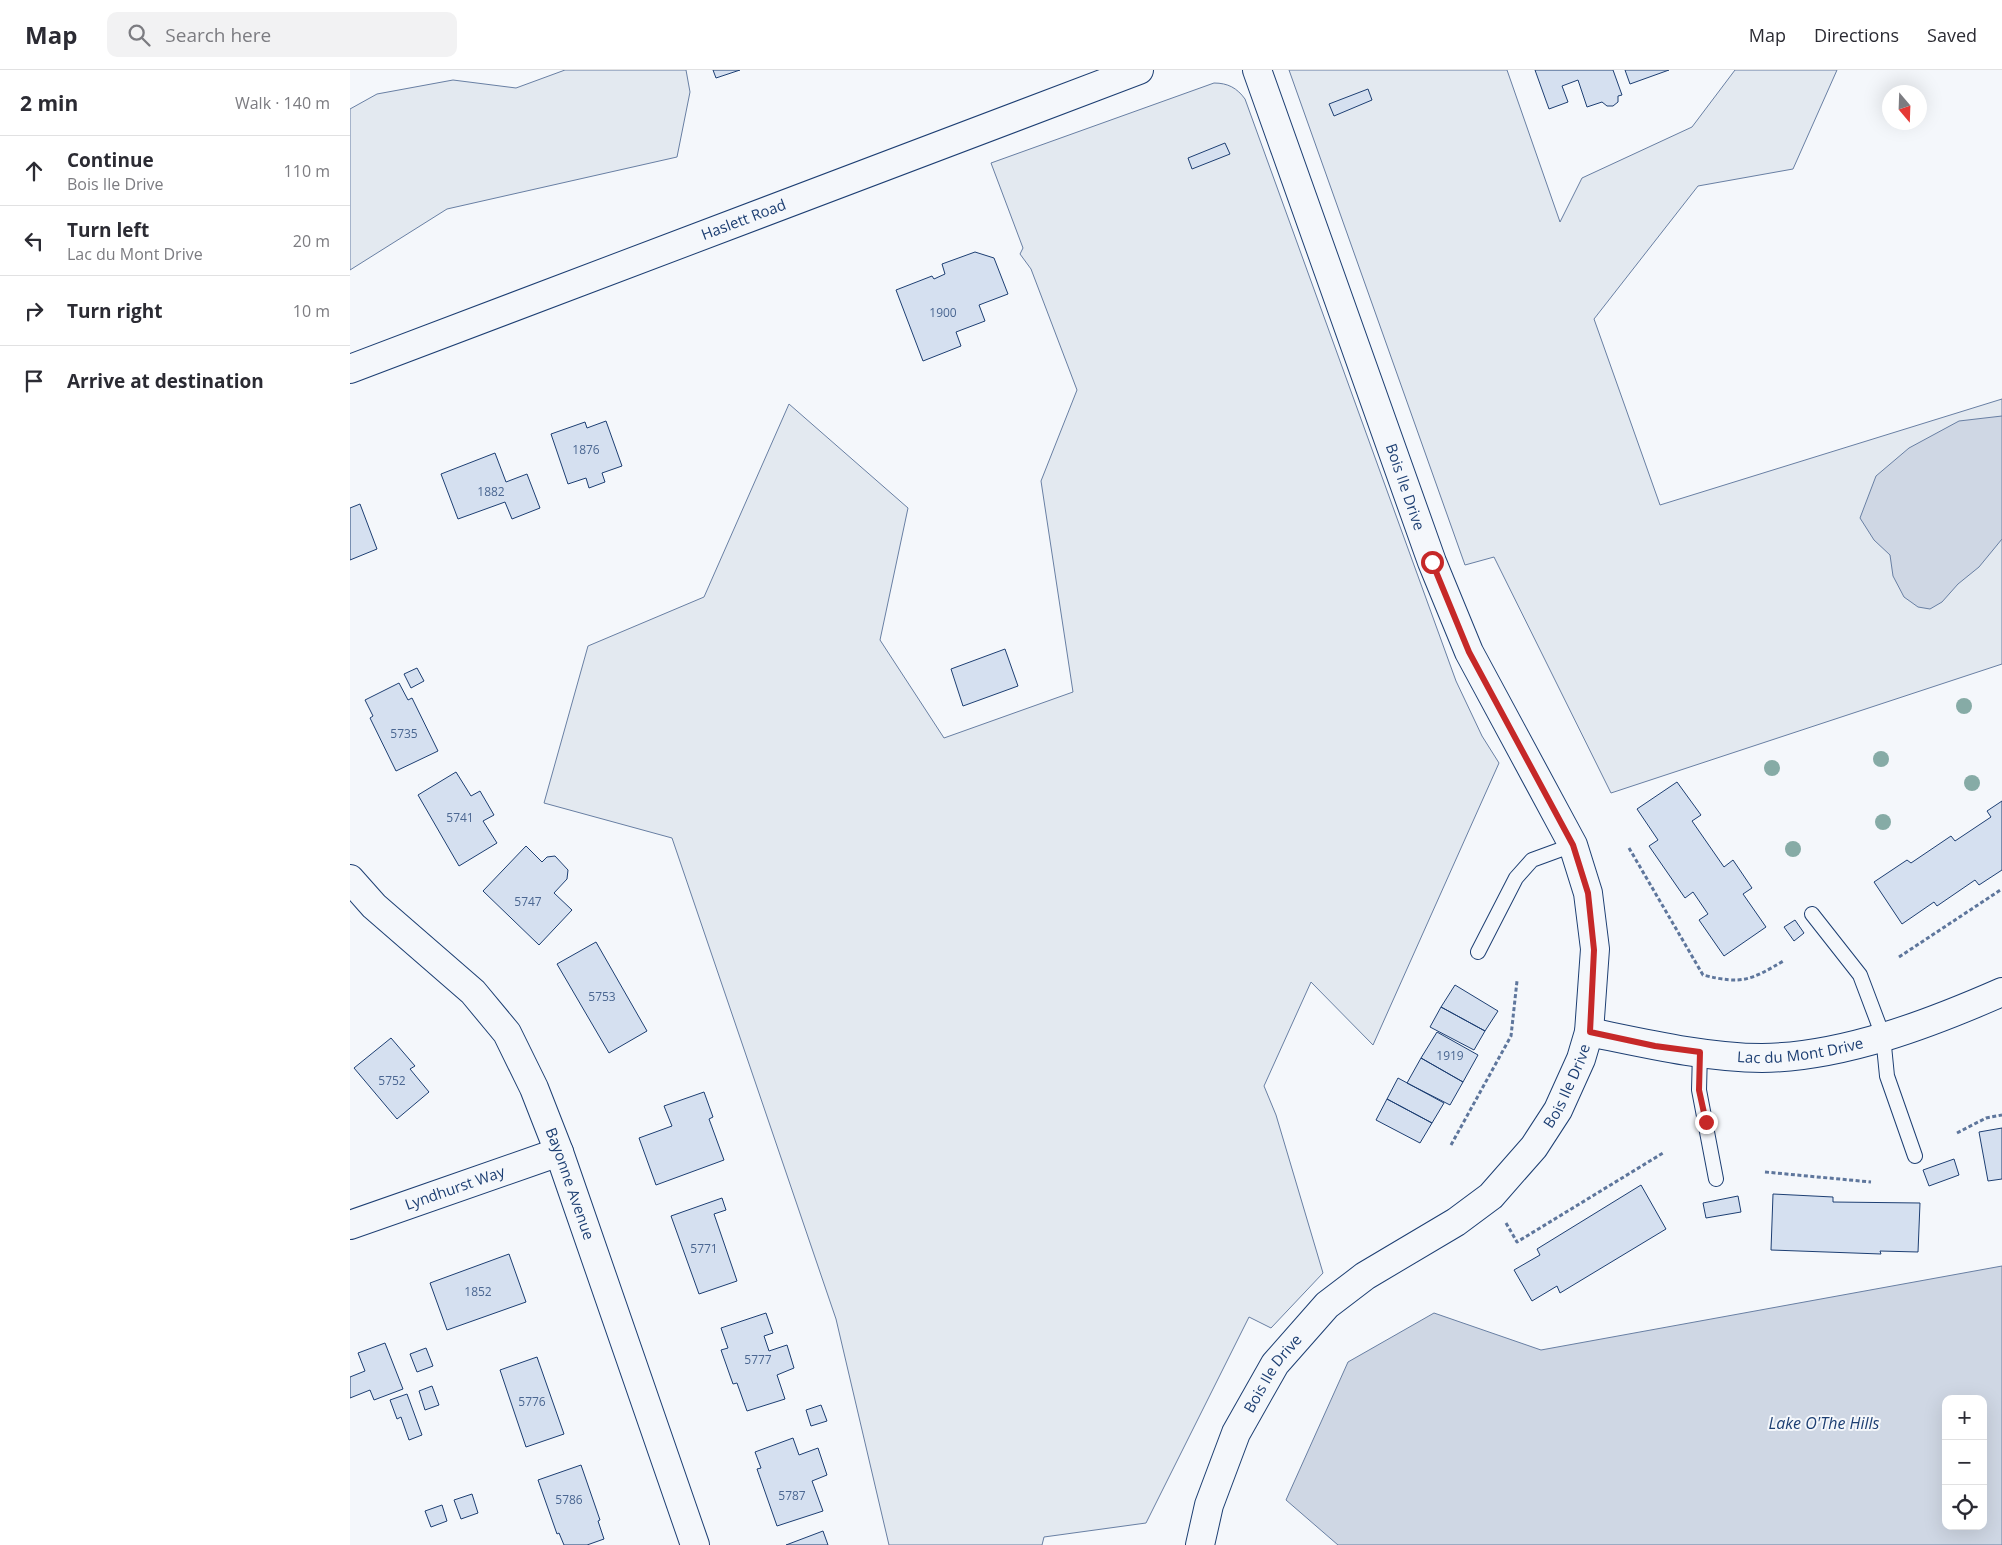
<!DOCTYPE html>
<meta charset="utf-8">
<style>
:root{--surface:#fff;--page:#f2f2f3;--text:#2b2b33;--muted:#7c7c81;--line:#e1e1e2}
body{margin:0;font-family:"Open Sans",sans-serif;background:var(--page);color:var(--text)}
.controls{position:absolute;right:15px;bottom:15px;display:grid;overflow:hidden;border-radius:10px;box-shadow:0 5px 20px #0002}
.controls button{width:45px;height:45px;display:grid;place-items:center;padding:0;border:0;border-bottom:1px solid var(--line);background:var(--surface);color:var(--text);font:25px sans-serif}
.compass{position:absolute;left:1532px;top:15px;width:45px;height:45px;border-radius:50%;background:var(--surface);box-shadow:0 5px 20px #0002;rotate:161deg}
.stop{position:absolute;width:15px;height:15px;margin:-11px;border:4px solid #c62828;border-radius:50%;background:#fff}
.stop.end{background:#c62828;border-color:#fff;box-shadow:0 1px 5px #0008}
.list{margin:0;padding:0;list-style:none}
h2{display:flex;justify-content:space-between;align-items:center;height:65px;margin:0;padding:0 20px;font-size:21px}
h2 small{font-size:16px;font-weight:400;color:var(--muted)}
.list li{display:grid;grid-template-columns:32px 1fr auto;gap:15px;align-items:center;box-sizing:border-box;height:70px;padding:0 20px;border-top:1px solid var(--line)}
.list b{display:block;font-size:19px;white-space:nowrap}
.list p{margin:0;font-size:16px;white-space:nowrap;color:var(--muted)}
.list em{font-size:16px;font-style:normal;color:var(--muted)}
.icon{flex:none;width:28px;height:28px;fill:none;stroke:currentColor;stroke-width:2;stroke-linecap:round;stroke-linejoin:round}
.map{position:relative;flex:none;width:1652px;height:1475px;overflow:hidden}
header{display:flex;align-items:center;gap:30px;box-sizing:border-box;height:70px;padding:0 25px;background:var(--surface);border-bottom:1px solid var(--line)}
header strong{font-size:24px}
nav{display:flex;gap:28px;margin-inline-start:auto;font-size:18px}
.search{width:350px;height:45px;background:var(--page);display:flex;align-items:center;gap:12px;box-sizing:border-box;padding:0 18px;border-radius:10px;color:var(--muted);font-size:19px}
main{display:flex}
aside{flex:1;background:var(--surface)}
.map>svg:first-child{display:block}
.green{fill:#e3e9f0;stroke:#687fa3}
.water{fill:#cfd7e4;stroke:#687fa3;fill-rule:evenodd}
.building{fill:#d5e0f0;stroke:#1d3f73}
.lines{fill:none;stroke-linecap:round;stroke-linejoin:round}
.lane-casing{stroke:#1d3f73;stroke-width:16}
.street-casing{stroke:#1d3f73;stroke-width:30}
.secondary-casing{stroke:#1d3f73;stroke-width:30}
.path{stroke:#5e769c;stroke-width:3;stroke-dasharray:4 2.5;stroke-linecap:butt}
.lane{stroke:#f4f7fb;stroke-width:14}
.street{stroke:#f4f7fb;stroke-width:28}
.secondary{stroke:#f4f7fb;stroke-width:28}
.tree{fill:#86aba6}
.route{stroke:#c62828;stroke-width:6}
.labels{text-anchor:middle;stroke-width:4;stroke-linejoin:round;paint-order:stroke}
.number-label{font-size:12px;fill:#4b6792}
.street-label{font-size:15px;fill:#1d3f73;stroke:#f4f7fb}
.water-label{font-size:16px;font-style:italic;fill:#1d3f73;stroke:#f4f7fb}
</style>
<header>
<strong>Map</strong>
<div class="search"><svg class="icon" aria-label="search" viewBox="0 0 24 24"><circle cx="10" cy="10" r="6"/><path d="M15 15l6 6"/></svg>Search here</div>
<nav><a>Map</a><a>Directions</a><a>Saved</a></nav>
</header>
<main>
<aside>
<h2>2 min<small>Walk · 140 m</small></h2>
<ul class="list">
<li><svg class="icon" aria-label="ahead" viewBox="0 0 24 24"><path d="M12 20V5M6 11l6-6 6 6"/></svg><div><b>Continue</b><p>Bois Ile Drive</p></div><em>110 m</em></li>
<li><svg class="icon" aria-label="left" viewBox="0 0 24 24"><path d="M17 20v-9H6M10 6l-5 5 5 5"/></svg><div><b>Turn left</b><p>Lac du Mont Drive</p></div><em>20 m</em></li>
<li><svg class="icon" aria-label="right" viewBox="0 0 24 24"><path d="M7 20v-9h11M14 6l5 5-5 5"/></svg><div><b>Turn right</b></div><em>10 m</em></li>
<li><svg class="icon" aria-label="arrive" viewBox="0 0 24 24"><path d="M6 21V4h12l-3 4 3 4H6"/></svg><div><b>Arrive at destination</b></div></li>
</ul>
</aside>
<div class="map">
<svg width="1652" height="1475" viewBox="0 0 1652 1475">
<rect width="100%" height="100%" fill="#f4f7fb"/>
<path class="green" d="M215,0H336L340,22L327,87L97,139L0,200V39L27,24L103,10L166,18Z
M939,0H1157L1210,152L1232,108L1342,57L1385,0H1487L1443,99L1348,116L1244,249L1310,435L1652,329V594L1261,723L1144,487L1115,495Z
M864,13C878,13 887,18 895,29L1106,611L1132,666L1149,693L1023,975L961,912L914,1016L926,1045L973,1203L921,1258L899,1247L796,1453L694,1467L692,1475H539L486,1249L322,768L194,733L238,576L354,527L439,334L558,438L530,570L594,668L723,622L691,411L727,320L681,199L670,184L673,178L641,93Z"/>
<path class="water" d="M1652,346V469L1629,497L1608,514L1592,532L1580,539L1568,537L1554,527L1543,506L1540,485L1524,470L1510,448L1526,406L1559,378L1609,351Z
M1652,1196V1475H988L936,1430L998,1292L1084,1243L1191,1280ZM1596,1329H1633V1456H1596Z"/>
<path class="building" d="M363,0H390L366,8Z
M1185,0H1263L1272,25L1268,26V32L1263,36H1257L1252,32L1237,37L1228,10L1212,16L1218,32L1199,39Z
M1275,0H1319L1280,14Z
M1018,19L1022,30L984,46L979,34Z
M875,73L880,84L842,99L838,88Z
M625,182L644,188L658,224L629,235L635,251L606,262L611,276L573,291L546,220L582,206L584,209L595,204L592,194Z
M256,351L272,396L252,403L255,412L239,418L236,408L218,414L201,364L235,352L237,358Z
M145,383L156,412L177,404L190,438L162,449L155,432L108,449L91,404Z
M10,434L27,479L0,490V438Z
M655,579L668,616L613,636L601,599Z
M67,598L74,611L61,618L54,604Z
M49,613L58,630L62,628L88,681L46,701L20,648L23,646L15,630Z
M106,702L121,726L130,721L144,745L133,751L147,773L109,796L68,725Z
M1327,712L1351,745L1342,751L1374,797L1383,790L1402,818L1393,824L1416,857L1374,886L1349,850L1358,844L1343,822L1335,828L1299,776L1308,770L1287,739Z
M1652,731V800L1629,815L1625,810L1587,836L1584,832L1552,854L1524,812L1557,790L1561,793L1601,766L1605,771L1641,747L1637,741Z
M176,776L192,792L197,787L205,786L218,800L217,809L204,823L222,840L189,875L133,821Z
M1445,850L1454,863L1444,871L1434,857Z
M246,872L297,961L259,983L207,894Z
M1105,915L1148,941L1135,961L1091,937Z
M1091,937L1135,961L1124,980L1080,957Z
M1087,962L1128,985L1113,1012L1071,988Z
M41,968L65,996L60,999L79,1022L47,1049L4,998Z
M1071,988L1113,1012L1100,1035L1057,1013Z
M1048,1008L1094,1033L1082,1053L1037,1029Z
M354,1022L363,1047L359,1049L374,1090L306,1115L289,1068L322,1056L314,1036Z
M1037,1029L1082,1053L1070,1073L1026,1050Z
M1652,1058V1109L1638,1111L1629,1062Z
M1604,1089L1609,1105L1579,1116L1573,1100Z
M1291,1115L1316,1159L1210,1223L1207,1216L1182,1231L1164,1200L1190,1185L1187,1179Z
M1423,1124L1483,1127V1132L1570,1133L1568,1182L1530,1181L1531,1184L1421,1180Z
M1388,1126L1391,1142L1356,1148L1353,1133Z
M372,1128L376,1140L364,1144L387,1211L349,1224L321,1146Z
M159,1184L176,1232L97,1260L80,1213Z
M416,1243L423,1263L414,1266L419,1281L437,1275L444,1298L427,1305L435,1329L397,1341L387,1313L383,1314L371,1280L378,1278L371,1258Z
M35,1273L53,1319L24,1330L20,1320L0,1328V1307L15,1301L8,1283Z
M76,1278L83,1296L67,1302L60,1284Z
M187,1287L214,1364L176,1377L150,1300Z
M82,1316L89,1335L75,1340L69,1321Z
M57,1324L72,1365L59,1370L51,1347L47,1349L40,1330Z
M471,1335L477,1351L461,1356L456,1340Z
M443,1368L449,1385L468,1378L477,1405L462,1411L473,1441L427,1456L407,1399L411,1398L405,1382Z
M231,1395L250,1450L248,1451L254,1469L237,1475H214L209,1463L207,1464L188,1410Z
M122,1424L128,1443L111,1449L104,1430Z
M92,1435L97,1451L81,1457L75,1441Z
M473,1461L478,1475H436Z"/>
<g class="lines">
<g class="lane-casing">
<path id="lane" d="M1462,844L1510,905L1533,966L1537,1006L1565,1086
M1128,882L1166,808L1182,790L1223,775
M1350,982L1349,1020L1366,1109"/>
</g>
<g class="street-casing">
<g id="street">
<path id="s1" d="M0,809L24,836L123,922L157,963L184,1018L209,1082L345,1475"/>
<path id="s2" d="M1239,962C1293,973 1357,988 1412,988C1493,987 1579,954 1652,922"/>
<path id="s3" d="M0,1155L209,1082"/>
<path id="s4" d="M850,1475L859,1435L886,1363L925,1294L977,1235L1015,1206L1106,1152L1141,1126L1184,1077L1208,1040L1231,989L1239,962L1245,879L1238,823L1223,775L1119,582L1082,492L907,0"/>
</g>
</g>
<g class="secondary-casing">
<g id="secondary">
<path id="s5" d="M0,299L789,0"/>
</g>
</g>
<path class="path" d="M1279,778L1353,905C1393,915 1401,910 1435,890
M1549,887L1652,819
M1607,1063L1636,1048L1652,1045
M1101,1075L1161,966L1167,911
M1415,1102L1521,1112
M1156,1153L1167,1172L1313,1083"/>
<use href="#lane" class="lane"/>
<use href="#street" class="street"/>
<use href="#secondary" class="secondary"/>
</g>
<g class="tree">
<circle cx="1614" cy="636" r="8"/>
<circle cx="1531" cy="689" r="8"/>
<circle cx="1422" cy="698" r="8"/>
<circle cx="1622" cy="713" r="8"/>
<circle cx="1533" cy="752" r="8"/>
<circle cx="1443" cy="779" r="8"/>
</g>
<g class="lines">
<path class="route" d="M1082,492L1119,582L1223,775L1238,823L1244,880L1240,962L1305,976L1350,982L1349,1020L1356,1052"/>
</g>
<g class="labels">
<g class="number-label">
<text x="593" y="247">1900</text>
<text x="236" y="384">1876</text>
<text x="141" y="426">1882</text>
<text x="54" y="668">5735</text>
<text x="110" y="752">5741</text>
<text x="178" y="836">5747</text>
<text x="252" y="931">5753</text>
<text x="1100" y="990">1919</text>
<text x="42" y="1015">5752</text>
<text x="354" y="1183">5771</text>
<text x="128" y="1226">1852</text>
<text x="408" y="1294">5777</text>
<text x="182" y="1336">5776</text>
<text x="442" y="1430">5787</text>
<text x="219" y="1434">5786</text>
</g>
<g class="street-label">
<text dy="5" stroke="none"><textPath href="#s5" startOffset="421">Haslett Road</textPath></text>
<text transform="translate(1055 417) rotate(71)" y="5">Bois Ile Drive</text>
<text dy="5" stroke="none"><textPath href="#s2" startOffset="214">Lac du Mont Drive</textPath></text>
<text dy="5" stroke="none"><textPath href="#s4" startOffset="608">Bois Ile Drive</textPath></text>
<text dy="5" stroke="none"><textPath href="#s1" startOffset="384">Bayonne Avenue</textPath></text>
<text dy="5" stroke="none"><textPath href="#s3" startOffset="111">Lyndhurst Way</textPath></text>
<text dy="5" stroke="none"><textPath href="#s4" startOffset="188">Bois Ile Drive</textPath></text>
</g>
<g class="water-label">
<text x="1474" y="1359">Lake O'The Hills</text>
</g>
</g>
</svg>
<div class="controls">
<button>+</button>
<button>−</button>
<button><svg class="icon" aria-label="locate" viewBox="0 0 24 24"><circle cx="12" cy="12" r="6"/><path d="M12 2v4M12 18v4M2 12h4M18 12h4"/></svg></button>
</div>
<svg class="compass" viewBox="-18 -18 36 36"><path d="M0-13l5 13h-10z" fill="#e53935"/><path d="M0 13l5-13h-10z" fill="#7c7c81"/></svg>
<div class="stop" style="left:1082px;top:492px"></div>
<div class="stop end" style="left:1356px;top:1052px"></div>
</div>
</main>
